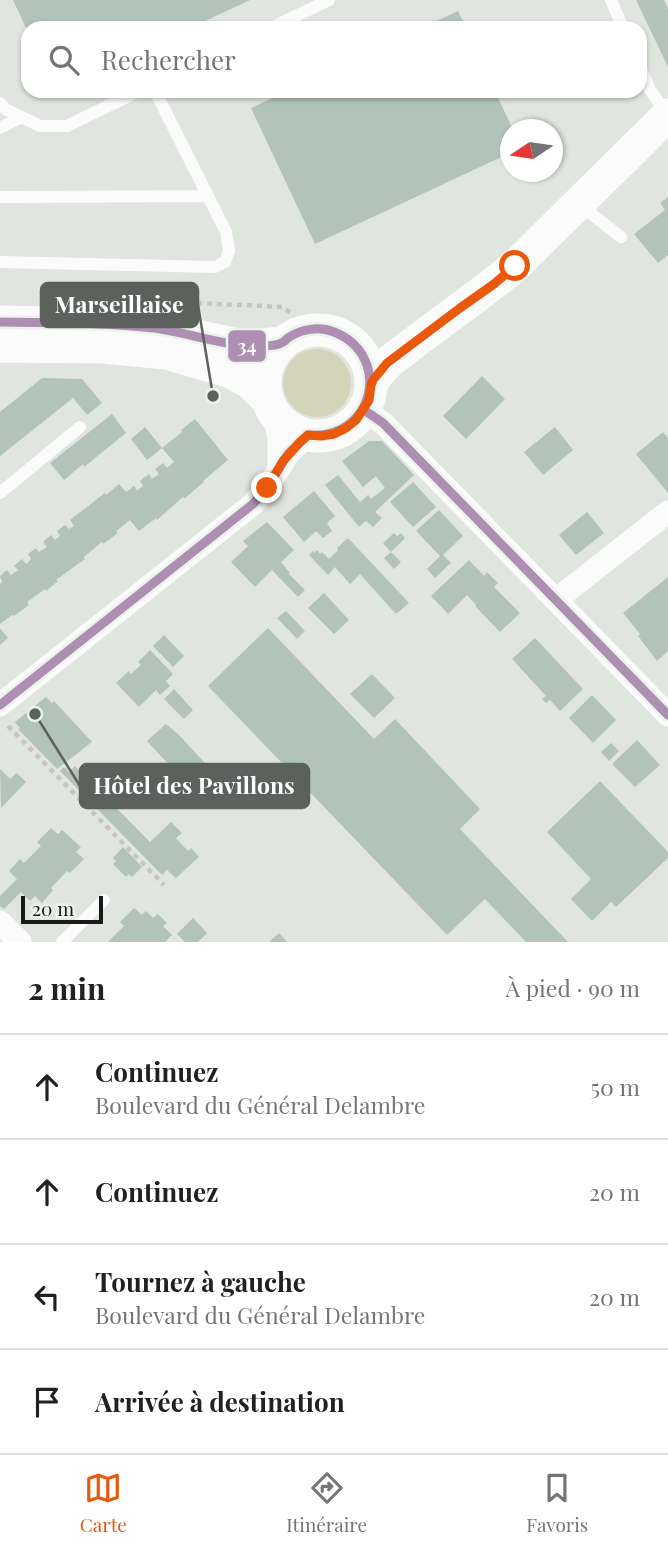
<!DOCTYPE html>
<html lang="fr">
<meta charset="utf-8">
<style>
:root{--surface:#fff;--page:#f2f2f2;--text:#202124;--muted:#757577;--line:#e0e0e0;--accent:#ea580c}
body{margin:0;font-family:"Playfair Display",serif;background:var(--page);color:var(--text)}
.compass{position:absolute;left:500px;top:119px;width:63px;height:63px;border-radius:50%;background:var(--surface);box-shadow:0 2px 5px #0004;rotate:257deg}
.scale{position:absolute;left:21px;bottom:18px;width:82px;box-sizing:border-box;padding-left:7px;border:4px solid #171a17;border-top:0;font-size:19px;line-height:24px;white-space:nowrap;color:#171a17;-webkit-text-stroke:5px #ebf4eb;paint-order:stroke}
.stop{position:absolute;width:21px;height:21px;margin:-16px;border:5px solid #ea580c;border-radius:50%;background:#fff}
.stop.end{background:#ea580c;border-color:#fff;box-shadow:0 2px 7px #0008}
.list{margin:0;padding:0;list-style:none}
h2{display:flex;justify-content:space-between;align-items:center;height:91px;margin:0;padding:0 28px;font-size:30px}
h2 small{font-size:23px;font-weight:400;color:var(--muted)}
.list li{display:grid;grid-template-columns:46px 1fr auto;gap:21px;align-items:center;box-sizing:border-box;height:105px;padding:0 28px;border-top:2px solid var(--line)}
.list b{display:block;font-size:26px;white-space:nowrap}
.list p{margin:0;font-size:23px;white-space:nowrap;color:var(--muted)}
.list em{font-size:23px;font-style:normal;color:var(--muted)}
.icon{flex:none;width:38px;height:38px;fill:none;stroke:currentColor;stroke-width:2;stroke-linecap:round;stroke-linejoin:round}
.map{position:relative;flex:none;width:668px;height:942px;overflow:hidden}
.search{position:absolute;background:var(--surface);box-shadow:0 2px 5px #0004;left:21px;right:21px;top:21px;height:77px;display:flex;align-items:center;gap:18px;box-sizing:border-box;padding:0 24px;border-radius:21px;color:var(--muted);font-size:26px}
.sheet{height:511px;background:var(--surface)}
nav{display:flex;justify-content:space-around;align-items:center;box-sizing:border-box;height:98px;border-top:2px solid var(--line);background:var(--surface);font-size:19px;color:var(--muted)}
nav a{display:grid;justify-items:center;gap:4px}
nav .on{color:var(--accent)}
.map>svg:first-child{display:block}
.green{fill:#d4d4bb}
.building{fill:#b1c3ba}
.lines{fill:none;stroke-linecap:round;stroke-linejoin:round}
.path{stroke:#c4c5c4;stroke-width:4.5;stroke-dasharray:5 5;stroke-linecap:butt}
.lane{stroke:#fafbfa;stroke-width:12}
.street{stroke:#fafbfa;stroke-width:23}
.secondary{stroke:#fafbfa;stroke-width:33}
.bus-1-casing{stroke:#ebf4eb;stroke-width:14}
.bus-1{stroke:#ae8eb2;stroke-width:9}
.route{stroke:#ea580c;stroke-width:9}
.leader{fill:none;stroke:#5d615d;stroke-width:2.5}
.callout-dot{fill:#5d615d;stroke:#ebf4eb;stroke-width:2.5}
.callout{fill:#5d615d;stroke:#5d615d;stroke-width:2.5}
.callout-label{font-size:23px;text-anchor:middle;font-weight:bold;fill:#fff}
.line-badge{stroke:#ebf4eb;stroke-width:2.5}
.badge-label{font-size:19px;text-anchor:middle;font-weight:bold;fill:#fff}
</style>
<div class="map">
<svg width="668" height="942" viewBox="0 0 668 942">
<rect width="100%" height="100%" fill="#e0e5e0"/>
<path class="green" d="M283 383a34 34 0 1 1 68 0a34 34 0 1 1-68 0Z"/>
<path class="building" d="M13,0H250L190,28H26Z
M636,0H664L668,9V67Z
M458,11L466,28H422Z
M288,91H495L513,130H510V153L315,244L251,108Z
M668,197V255L658,263L634,234L665,210L660,203Z
M482,376L505,399L466,439L443,416Z
M42,378L82,379L102,403L87,415L73,398L0,456V412Z
M112,414L126,433L84,467L83,464L64,480L50,463Z
M195,419L228,460L203,481L204,482L185,498L183,497L157,520L156,518L139,531L130,520L116,531L118,533L103,544L102,542L84,557L85,559L56,580L58,581L46,591L45,589L27,602L29,605L14,616L12,615L0,624V584L2,582L0,576L7,570L11,575L18,570L14,566L22,559L26,564L31,559L28,554L36,548L39,552L47,547L43,542L51,535L55,540L60,536L57,531L65,525L69,529L74,526L70,520L105,493L106,495L119,484L126,492L134,486L137,491L143,486L140,481L149,474L152,479L159,474L155,469L163,463L167,468L174,462L162,448L147,460L131,439L145,427L162,448L182,432L181,430Z
M555,427L573,450L543,475L524,452Z
M663,432L668,438V493L636,454Z
M369,441H382L414,475L375,512L382,518L373,527L366,521L359,527L325,485L338,475L360,502L368,495L371,499L385,488L376,476L363,487L342,461Z
M413,482L436,507L413,527L390,502Z
M314,491L335,516L327,523L332,531L323,538L316,531L304,542L283,517Z
M439,510L463,536L443,555L451,563L435,578L427,569L440,556L416,531Z
M587,512L604,533L576,555L559,535Z
M267,522L294,550L281,562L290,573L289,574L305,590L298,597L272,570L255,587L231,562L248,546L243,541Z
M394,533L397,536L401,533L405,538L391,552L383,543Z
M348,538L409,603L396,614L360,574L350,584L335,567L328,575L309,555L313,551L314,553L317,550L320,554L322,552L329,559L338,550L337,548Z
M391,552L401,562L394,569L384,558Z
M469,560L484,576L487,572L498,583L494,587L520,613L500,632L475,606L476,605L467,595L448,614L431,596Z
M668,577V651L657,661L638,636L640,634L623,613Z
M324,593L349,620L334,634L308,608Z
M286,611L305,631L297,639L277,618Z
M0,628L8,638L0,645Z
M268,628L374,739L395,719L480,809L460,829L568,942H526L485,899L447,935L208,686Z
M164,635L184,656L173,667L153,646Z
M535,638L583,689L560,711L550,700L546,703L542,699L546,696L512,659Z
M150,650L173,674L166,681L170,686L160,695L156,690L139,707L116,683L129,671L131,674L141,665L138,662Z
M372,674L395,698L374,718L350,694Z
M174,689L193,710L184,719L164,699Z
M592,695L616,720L593,743L569,718Z
M46,697L52,703L54,701L92,742L57,769L18,729L20,728L15,722Z
M166,724L178,734L215,774L196,794L147,741Z
M637,740L660,765L635,787L612,764Z
M611,743L619,751L609,761L601,752Z
M75,766L150,842L171,822L182,833L176,838L188,851L191,848L199,857L176,878L167,870L162,875L60,771L64,767L69,772Z
M0,769L10,779L17,773L26,782L1,808Z
M600,781L668,852V858L616,907L611,902L592,921L571,899L591,879L547,832Z
M51,828L58,834L62,830L81,847L76,852L84,859L70,873L67,871L51,888L53,890L42,903L35,896L30,901L21,892L4,909L0,906V896L17,879L9,871L20,859L24,863L41,846L37,842Z
M123,847L142,867L132,877L129,874L126,877L113,864L116,861L113,858Z
M134,908L142,915L146,911L153,918L158,914L167,923L163,926L172,935L165,942H108L124,926L120,922Z
M193,918L207,933L198,942H185L177,934Z
M279,933L287,942H269Z"/>
<g class="lines">
<path class="path" d="M197,303L282,307L294,315
M8,726L164,885"/>
<path class="lane" d="M611,0L623,28
M271,28L329,0
M640,67L650,90L668,115
M0,103L5,109L40,126H67L139,91
M0,128L22,117
M0,197L208,196
M580,205L621,237
M0,262L215,267L225,262L229,251L226,232L155,91
M0,493L80,427
M62,942L104,900"/>
<path class="street" d="M364,410L383,423L668,715
M274,414L279,438V468
M557,599L668,512
M0,705L253,504L267,488L288,454L308,435
M0,922L20,942"/>
<path class="secondary" d="M0,322L110,324L172,331L238,345H261L282,343
M265 383a53 53 0 1 1 106 0a53 53 0 1 1-106 0Z
M0,346L102,347L166,353L231,372L249,382L266,398
M371,385L379,372L388,363C429,330 474,300 515,266L668,115"/>
<g class="bus-1-casing">
<path id="bus-1" d="M0,322C51,323 103,322 154,328C185,332 217,344 248,346C258,346 270,347 279,344C285,342 283,342 288,338C301,329 319,326 334,332C393,355 375,441 308,435
M364,410L383,423L668,715
M0,705L253,504L267,488L288,454L308,435"/>
</g>
<use href="#bus-1" class="bus-1"/>
</g>
<g class="lines">
<path class="route" d="M267,488L283,461L300,442L308,435L321,436L334,434L346,428L356,420L369,400L371,385L373,380L387,363L460,308L494,284L515,266"/>
</g>
<path class="leader" d="M213 396L198 305M35 714L80 786"/>
<g class="callout-dot">
<circle cx="213" cy="396" r="7"/>
<circle cx="35" cy="714" r="7"/>
</g>
<g class="callout">
<rect x="41" y="283" width="157" height="44" rx="7"/>
<rect x="80" y="764" width="229" height="44" rx="7"/>
</g>
<g class="callout-label">
<text x="119" y="313">Marseillaise</text>
<text x="194" y="794">Hôtel des Pavillons</text>
</g>
<rect class="line-badge" x="227" y="329" width="40" height="34" rx="7" fill="#ae8eb2"/>
<g class="badge-label">
<text x="247" y="353">34</text>
</g>
</svg>
<svg class="compass" viewBox="-18 -18 36 36"><path d="M0-13l5 13h-10z" fill="#e53935"/><path d="M0 13l5-13h-10z" fill="#757577"/></svg>
<div class="scale">20 m</div>
<div class="stop" style="left:515px;top:266px"></div>
<div class="stop end" style="left:267px;top:488px"></div>
<div class="search"><svg class="icon" aria-label="search" viewBox="0 0 24 24"><circle cx="10" cy="10" r="6"/><path d="M15 15l6 6"/></svg>Rechercher</div>
</div>
<section class="sheet">
<h2>2 min<small>À pied · 90 m</small></h2>
<ul class="list">
<li><svg class="icon" aria-label="ahead" viewBox="0 0 24 24"><path d="M12 20V5M6 11l6-6 6 6"/></svg><div><b>Continuez</b><p>Boulevard du Général Delambre</p></div><em>50 m</em></li>
<li><svg class="icon" aria-label="ahead" viewBox="0 0 24 24"><path d="M12 20V5M6 11l6-6 6 6"/></svg><div><b>Continuez</b></div><em>20 m</em></li>
<li><svg class="icon" aria-label="left" viewBox="0 0 24 24"><path d="M17 20v-9H6M10 6l-5 5 5 5"/></svg><div><b>Tournez à gauche</b><p>Boulevard du Général Delambre</p></div><em>20 m</em></li>
<li><svg class="icon" aria-label="arrive" viewBox="0 0 24 24"><path d="M6 21V4h12l-3 4 3 4H6"/></svg><div><b>Arrivée à destination</b></div></li>
</ul>
</section>
<nav>
<a class="on"><svg class="icon" aria-label="map" viewBox="0 0 24 24"><path d="M3 6l6-2 6 2 6-2v14l-6 2-6-2-6 2zM9 4v14M15 6v14"/></svg>Carte</a>
<a><svg class="icon" aria-label="directions" viewBox="0 0 24 24"><path d="M12 3l9 9-9 9-9-9zM9 14v-3h6M13 9l2 2-2 2"/></svg>Itinéraire</a>
<a><svg class="icon" aria-label="saved" viewBox="0 0 24 24"><path d="M7 4h10v16l-5-4-5 4z"/></svg>Favoris</a>
</nav>
